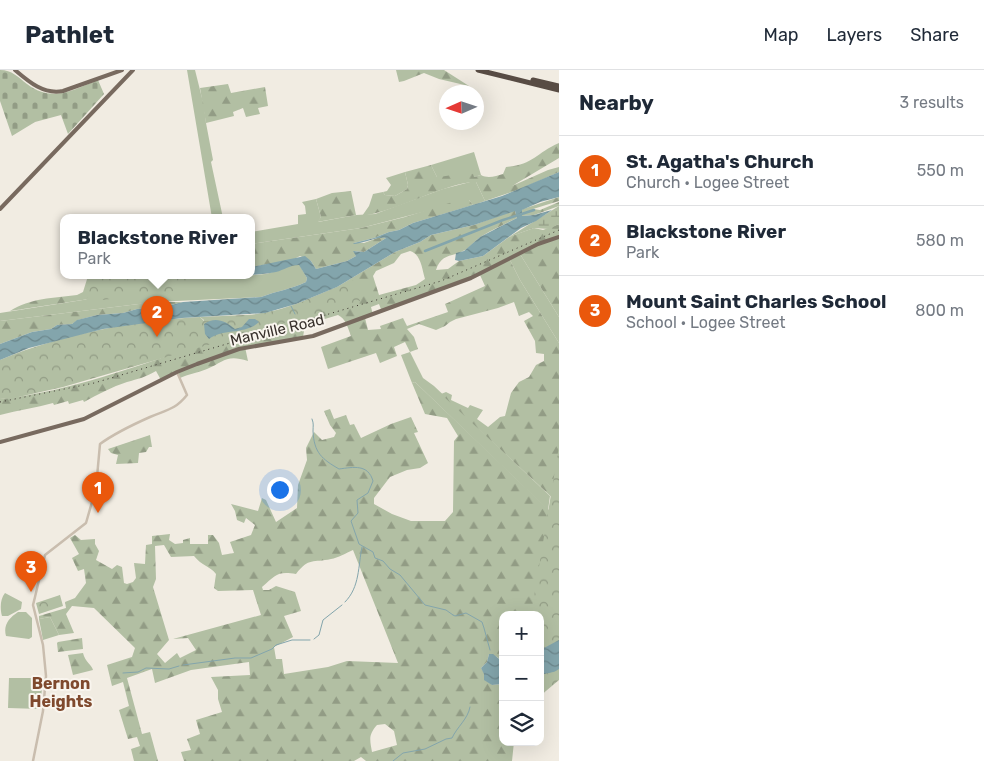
<!DOCTYPE html>
<meta charset="utf-8">
<style>
:root{--surface:#fff;--page:#f6f6f7;--text:#1f2937;--muted:#747a83;--line:#e0e1e3;--accent:#ea580c}
body{margin:0;font-family:Rubik,sans-serif;background:var(--page);color:var(--text)}
.controls{position:absolute;right:15px;bottom:15px;display:grid;overflow:hidden;border-radius:10px;box-shadow:0 5px 20px #0002}
.controls button{width:45px;height:45px;display:grid;place-items:center;padding:0;border:0;border-bottom:1px solid var(--line);background:var(--surface);color:var(--text);font:25px sans-serif}
.compass{position:absolute;left:439px;top:15px;width:45px;height:45px;border-radius:50%;background:var(--surface);box-shadow:0 5px 20px #0002;rotate:267deg}
.you{position:absolute;left:279px;top:419px;width:18px;height:18px;margin:-12px;border:4px solid #fff;border-radius:50%;background:#1a73e8;box-shadow:0 0 0 8px #1a73e833}
.badge{display:grid;place-items:center;width:32px;height:32px;border-radius:50%;background:var(--accent);color:#fff;font-size:16px;font-weight:700}
.pin{position:absolute;translate:-50% -41px;filter:drop-shadow(0 1px 2px #0008)}
.pin::after{content:'';position:absolute;top:26px;width:18px;height:15px;background:inherit;clip-path:polygon(0 0,100% 0,50% 100%)}
.popup{position:absolute;left:60px;top:144px;width:195px;height:65px;box-sizing:border-box;display:grid;place-content:center;border-radius:10px;background:var(--surface);filter:drop-shadow(0 1px 4px #0005);font-size:16px;white-space:nowrap;color:var(--muted)}
.popup b{font-size:19px;color:var(--text)}
.popup::after{content:'';position:absolute;left:50%;top:100%;margin-left:-10px;border:10px solid transparent;border-top-color:var(--surface)}
.list{margin:0;padding:0;list-style:none}
h2{display:flex;justify-content:space-between;align-items:center;height:65px;margin:0;padding:0 20px;font-size:21px}
h2 small{font-size:16px;font-weight:400;color:var(--muted)}
.list li{display:grid;grid-template-columns:32px 1fr auto;gap:15px;align-items:center;box-sizing:border-box;height:70px;padding:0 20px;border-top:1px solid var(--line)}
.list b{display:block;font-size:19px;white-space:nowrap}
.list p{margin:0;font-size:16px;white-space:nowrap;color:var(--muted)}
.list em{font-size:16px;font-style:normal;color:var(--muted)}
.icon{flex:none;width:28px;height:28px;fill:none;stroke:currentColor;stroke-width:2;stroke-linecap:round;stroke-linejoin:round}
.map{position:relative;flex:none;width:559px;height:691px;overflow:hidden}
header{display:flex;align-items:center;gap:30px;box-sizing:border-box;height:70px;padding:0 25px;background:var(--surface);border-bottom:1px solid var(--line)}
header strong{font-size:24px}
nav{display:flex;gap:28px;margin-inline-start:auto;font-size:18px}
main{display:flex}
aside{flex:1;background:var(--surface)}
.map>svg:first-child{display:block}
.grass{fill:#b2bfa3}
.forest{fill:url(#forest-firs);fill-rule:evenodd}
.wetland{fill:url(#wetland-marsh)}
.cemetery{fill:url(#cemetery-stones)}
.park{fill:url(#park-crowns)}
.water{fill:url(#water-waves)}
.lines{fill:none;stroke-linecap:round;stroke-linejoin:round}
.stream{stroke:#83a5ac;stroke-width:1}
.canal{stroke:#83a5ac;stroke-width:2.5}
.minor{stroke:#c9bdae;stroke-width:2.5}
.major{stroke:#786a5f;stroke-width:4}
.highway{stroke:#584c44;stroke-width:5}
.rail{stroke:#38312c;stroke-width:1;stroke-dasharray:1 4;stroke-linecap:butt}
.labels{text-anchor:middle;stroke-width:4;stroke-linejoin:round;paint-order:stroke}
.street-label{font-size:15px;fill:#38312c;stroke:#f9f5ee}
.neighbourhood-label{font-size:16px;font-weight:bold;fill:#7f492d;stroke:#f9f5ee}
</style>
<header>
<strong>Pathlet</strong>
<nav><a>Map</a><a>Layers</a><a>Share</a></nav>
</header>
<main>
<div class="map">
<svg width="559" height="691" viewBox="0 0 559 691">
<defs>
<pattern id="forest-firs" width="22" height="20" patternUnits="userSpaceOnUse" patternTransform="scale(1.25)"><rect width="22" height="20" fill="#b2bfa3"/><path d="M5 1l3.5 6h-7zM16 11l3.5 6h-7z" fill="#929c85"/></pattern>
<pattern id="wetland-marsh" width="20" height="14" patternUnits="userSpaceOnUse" patternTransform="scale(1.25)"><rect width="20" height="14" fill="#b2bfa3"/><path d="M1 5h8M5 5V1M11 12h8M15 12V8" fill="none" stroke="#929c85"/></pattern>
<pattern id="cemetery-stones" width="16" height="16" patternUnits="userSpaceOnUse" patternTransform="scale(1.25)"><rect width="16" height="16" fill="#b2bfa3"/><path d="M2 7V4a2 2 0 0 1 4 0v3zM10 15v-3a2 2 0 0 1 4 0v3z" fill="#929c85"/></pattern>
<pattern id="park-crowns" width="20" height="18" patternUnits="userSpaceOnUse" patternTransform="scale(1.25)"><rect width="20" height="18" fill="#b2bfa3"/><path d="M2 6a3 3 0 1 1 6 0M12 15a3 3 0 1 1 6 0" fill="none" stroke="#929c85"/></pattern>
<pattern id="water-waves" width="16" height="10" patternUnits="userSpaceOnUse" patternTransform="scale(1.25)"><rect width="16" height="10" fill="#83a5ac"/><path d="M0 5q4-4 8 0t8 0" fill="none" stroke="#6c878c"/></pattern>
</defs>
<rect width="100%" height="100%" fill="#f1ece2"/>
<path class="grass" d="M187,0H195L204,36L206,53L213,90L211,92L223,148H212Z
M474,82L481,105L474,107L456,104L449,107H437L431,95Z
M405,102L408,115L407,119L395,126L385,125L383,122L387,121L391,115L386,108Z
M470,112H476L485,131L473,135L469,130L361,158L251,174V162L298,154V145L306,144L305,136L302,132L316,129L321,147L318,152L356,145L375,144L443,119Z
M520,184L559,247V273L520,210L510,190Z
M299,194L307,208L306,212C291,219 277,221 261,227L155,232L0,251V243L89,229L154,206L207,209L208,206H219L220,209C235,205 250,206 265,204C277,202 287,195 299,194Z
M410,282L423,308L434,316L550,426L548,440L415,312L412,313L401,285Z
M5,523L22,532L21,539L8,546H2C0,539 0,529 5,523Z
M18,542H26L32,548V567L29,569L6,566C3,555 9,548 18,542Z
M50,547L59,565L43,570L39,549Z
M9,608H43L40,639L8,638Z"/>
<path class="forest" d="M396,0H444L469,16L439,9L424,3L404,11L399,12Z
M228,14L231,23L265,17L268,36L258,38L260,44L246,47L243,38L233,42L234,46L206,53L200,18Z
M559,73V88L512,116L548,100L559,97V102L523,118L485,131L476,112C468,112 460,114 453,116C422,125 393,141 362,146L369,136L373,124L383,122L385,125L395,126L407,119L408,115L405,102L431,95L437,107C449,107 461,100 473,104L474,107L481,105C488,109 496,106 503,104L506,97C533,95 536,83 559,73Z
M351,121L356,145L317,152L321,147L316,129L332,123Z
M559,127V131L533,139L540,140L559,132V136L534,145L522,146V140L523,139Z
M462,129L469,130L473,135L413,153L399,160L389,162L374,168L354,173H364L380,167L386,168L364,182L355,181L356,186L347,191L316,199L311,191L300,186L292,190L251,197V174L361,158L405,147Z
M512,141H515L517,148C505,154 493,159 482,166C475,170 470,178 463,181C451,187 441,184 436,200L448,199L459,191L483,186L509,167L517,164L534,158L543,160L559,154V247L520,184L510,190L520,210L559,273V434L441,324L446,322L452,325L451,330L468,338L470,335L483,340L477,349L488,357L500,347L505,346L511,323L519,312L529,307L536,295L544,291V284L536,283L535,271L524,251L533,246L529,242L519,246L514,232L498,238L456,249L450,252L445,256L436,260L419,254L407,259L414,267L418,279L410,282L405,272L394,277L397,286L380,293L376,283L328,299L321,277L351,266C348,258 346,249 338,245L305,255L303,267L245,277L248,291C226,284 224,292 207,299C198,303 188,304 180,308L177,302L161,310L156,301C146,307 138,309 127,312C112,317 98,324 84,332L83,330L69,334L68,331L54,335L53,333C36,338 18,340 0,345V329C70,322 138,295 204,274V250L200,247L265,244L296,234L337,217L395,182L420,172L431,165L474,155ZM410,181C421,184 422,199 425,209L416,215L379,225L373,206L376,201L394,193L401,184ZM480,205L485,216L445,234L448,242L407,256L403,248L380,256L381,259L368,260L365,248L373,245L371,237L379,234L382,242Z
M88,206H154L89,229L10,241C30,228 54,228 77,225L83,222Z
M155,232H183L171,235L137,239L123,243L97,245L78,250L72,254L57,255L51,259L32,262L0,274V251Z
M415,312L551,442L540,545H503V592L497,587L489,584L487,592L481,598L492,615L503,614V672H514L512,691H366L361,687L354,691H184L181,682L191,680L187,669L200,664L196,650L222,642L218,629V620L211,607L250,605L249,592L191,600L155,613L152,599L127,608L142,664L150,662L158,691H134L131,679L140,676L137,667L128,669L119,640L129,636L123,612L112,616L107,595L132,587L135,578L94,538L72,536L66,544L74,563L59,565L50,547L39,549V546L66,538L65,532L75,528L86,513L84,499L78,501L72,488L79,484L70,468L75,465L81,470L95,469V474L99,481L96,490L112,499L117,495L122,497L124,513L127,514L133,512L136,508L134,493L145,494L146,475L152,474V466L170,464L169,470L175,474L183,473V470L190,468V474H208V465H213L219,473L222,485L234,483L230,472L251,465L255,455L246,448L244,453L237,450L235,441L231,434L258,441L262,428L266,430L276,452L297,438L298,415L307,390L306,378L314,362L322,370L334,367L336,363L330,355L324,341L330,339L334,349L346,345L350,355L354,354L361,368L391,354L411,347L418,362L414,363L428,393L420,398L407,400L390,407L374,428V434L392,444L411,451H445L453,442L454,371L458,366L447,348L425,344L412,313ZM164,475L171,487L194,486C202,496 210,496 216,504L214,518L218,521L253,520L261,545L173,569L188,568L196,580L180,588L177,583L165,593L157,584L169,570L153,517L156,509L155,476ZM353,480L398,593L347,591L328,597L284,604L282,589H276L274,577L293,567L284,546L301,541L295,522L276,516L269,520H263L262,517C276,505 277,501 296,504C309,487 313,493 331,489C338,488 346,483 353,480ZM385,654L394,661L397,675L372,682C370,670 368,665 377,655Z
M150,365L152,377H149L146,382L139,383L138,393L116,394L118,385L111,383L108,379Z
M82,568L83,579L58,582L57,573L58,572Z
M83,583C85,592 92,595 93,600L73,605L68,585Z"/>
<path class="wetland" d="M559,136V154L549,159L534,158L509,167Z"/>
<path class="cemetery" d="M0,0C12,0 18,7 27,14C52,33 73,20 98,10L104,24L68,64L61,45L35,52L12,66L0,31Z"/>
<path class="park" d="M99,206H197L175,221L86,232L93,207Z
M354,210L360,231L63,317L14,328L0,329V290C62,264 132,251 200,247L204,251L236,248L288,238Z
M559,376V610L540,626V545H531Z
M60,525L63,536L39,544L36,533Z"/>
<path class="water" d="M559,102V127L540,132L522,140V146L534,145L552,140L536,151L521,158L483,186L459,191L455,190L456,183L464,181L480,167L517,148L515,141L474,155L431,165L420,172L395,182L337,217L296,234L265,243L182,248L103,259L29,278L0,290V274L32,262L51,259L57,255L72,254L77,250L97,245L123,243L137,239L171,235L183,232L261,227C277,221 291,219 306,212L307,208L299,195C290,195 284,200 276,202C267,204 259,204 251,205V197L305,186L311,191L316,199L347,191L356,186L353,181L364,182L386,168C376,166 363,174 353,174L354,173L374,168L389,162L399,160L413,153L502,126Z
M249,249H255L259,252C245,265 223,258 209,269L205,264L204,254C215,246 226,251 235,259L242,257Z
M559,570V599C553,604 546,602 540,606V589L544,578Z
M489,584H493L503,592V614L492,615L484,610V604L481,598L487,592Z"/>
<g class="lines">
<path class="stream" d="M291,236L295,244
M312,349C314,354 313,356 313,361C314,383 322,389 339,399C354,397 368,394 373,411L368,423L357,430L358,443L351,451L359,474L373,482L375,488L383,491L390,499L400,505L425,535L446,540L453,545
M345,532C360,517 358,496 362,477
M453,545L455,546L466,543L482,552L484,558L490,580
M314,569L319,565L323,550L342,535
M183,595L235,588H251L272,579L276,575L292,570H310
M123,603L138,602L146,598L169,599L179,596
M393,691L403,683L425,679L446,669L452,668C457,657 468,649 470,637"/>
<path class="canal" d="M425,181L503,150L534,140"/>
<path class="minor" d="M33,691L43,641L46,606L43,575L33,535L35,527L45,485L86,453L96,418L100,374C115,363 132,355 150,347C166,340 175,340 187,325L177,302"/>
<path class="major" d="M15,0C29,12 44,25 63,21L122,0
M0,139L133,0
M0,372L84,349L177,302L197,294L239,279L313,266L411,230L471,208L538,174L559,167"/>
<path class="highway" d="M478,0L559,20
M533,10L559,16"/>
<path class="rail" d="M0,332L94,313L441,211L559,160"/>
</g>
<g class="labels">
<g class="street-label">
<text transform="translate(277 260) rotate(-13)" y="5">Manville Road</text>
</g>
<g class="neighbourhood-label">
<text x="61" y="619">Bernon<tspan x="61" dy="18">Heights</tspan></text>
</g>
</g>
</svg>
<div class="controls">
<button>+</button>
<button>−</button>
<button><svg class="icon" aria-label="layers" viewBox="0 0 24 24"><path d="M12 4l9 5-9 5-9-5zM3 14l9 5 9-5"/></svg></button>
</div>
<svg class="compass" viewBox="-18 -18 36 36"><path d="M0-13l5 13h-10z" fill="#e53935"/><path d="M0 13l5-13h-10z" fill="#747a83"/></svg>
<div class="you"></div>
<div class="pin badge" style="left:98px;top:443px">1</div>
<div class="pin badge" style="left:157px;top:267px">2</div>
<div class="popup"><b>Blackstone River</b>Park</div>
<div class="pin badge" style="left:31px;top:522px">3</div>
</div>
<aside>
<h2>Nearby<small>3 results</small></h2>
<ul class="list">
<li><span class="badge">1</span><div><b>St. Agatha's Church</b><p>Church · Logee Street</p></div><em>550 m</em></li>
<li><span class="badge">2</span><div><b>Blackstone River</b><p>Park</p></div><em>580 m</em></li>
<li><span class="badge">3</span><div><b>Mount Saint Charles School</b><p>School · Logee Street</p></div><em>800 m</em></li>
</ul>
</aside>
</main>
